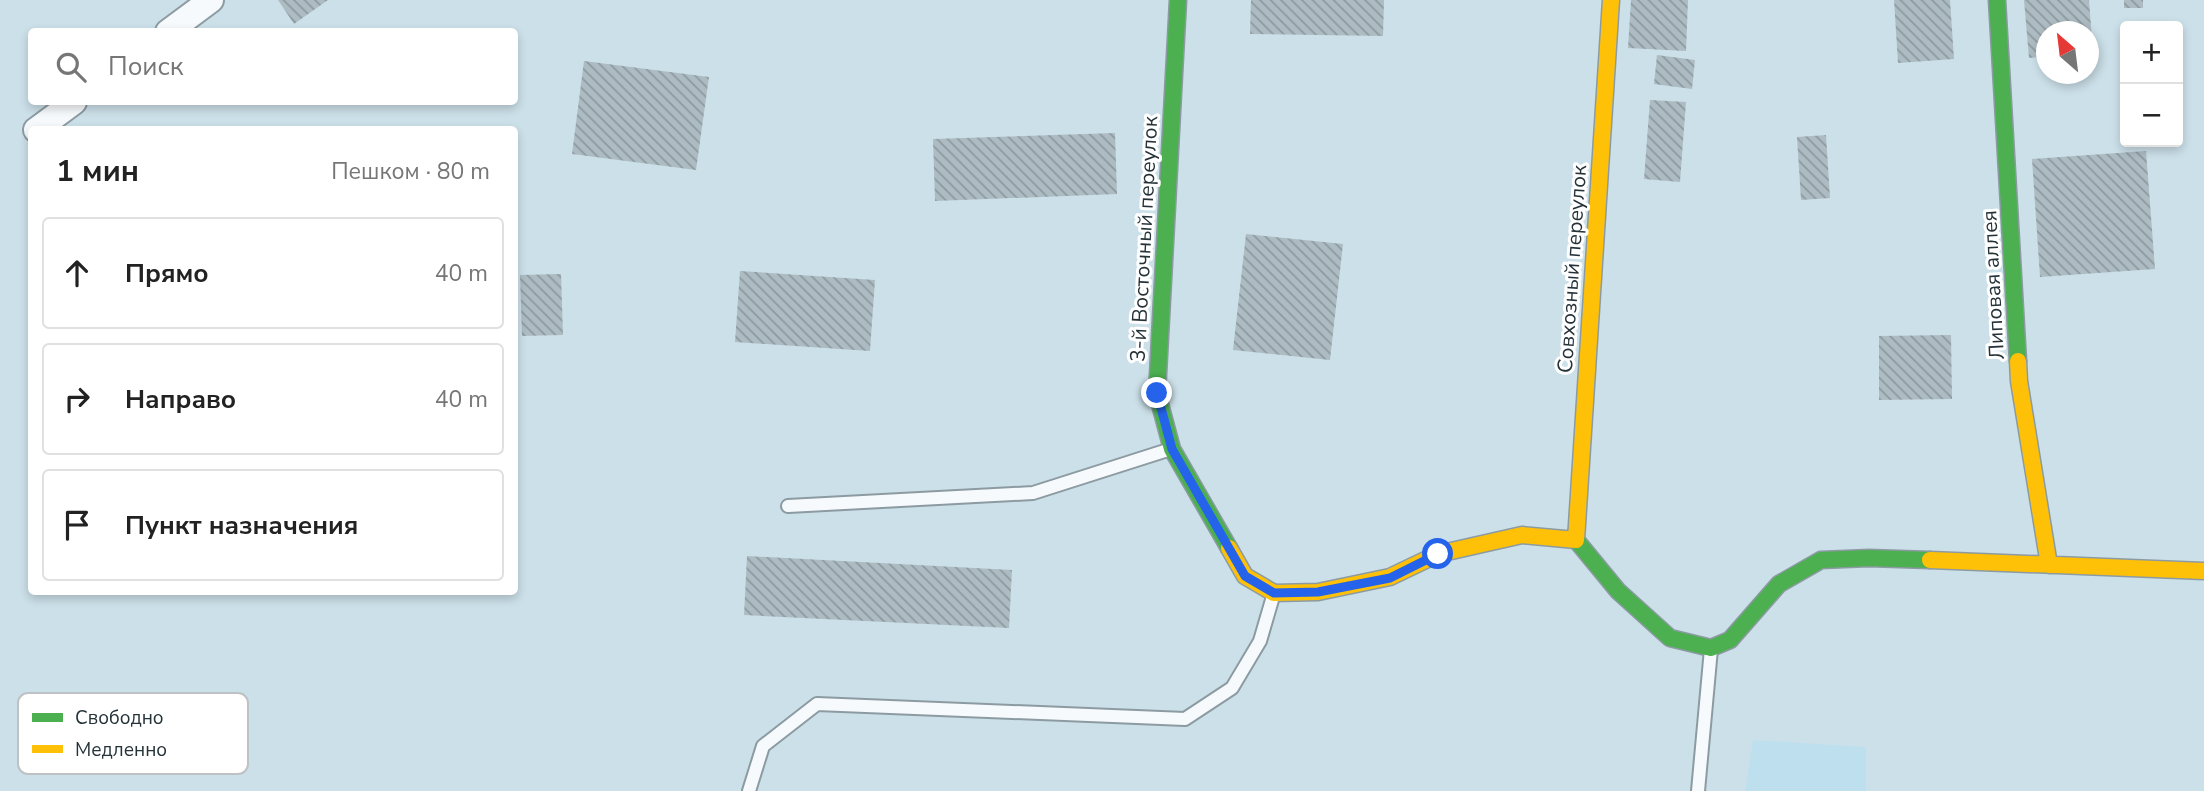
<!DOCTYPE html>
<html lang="ru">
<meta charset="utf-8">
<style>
:root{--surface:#fff;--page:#f2f2f2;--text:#222;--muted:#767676;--line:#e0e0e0}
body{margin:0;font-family:"Nunito Sans",sans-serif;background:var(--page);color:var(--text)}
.controls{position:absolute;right:21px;top:21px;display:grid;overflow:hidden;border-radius:7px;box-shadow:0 4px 10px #0003}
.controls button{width:63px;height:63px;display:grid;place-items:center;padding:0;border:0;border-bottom:2px solid var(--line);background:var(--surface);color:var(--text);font:35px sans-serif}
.compass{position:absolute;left:2036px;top:21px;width:63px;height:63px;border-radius:50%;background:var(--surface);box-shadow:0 4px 10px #0003;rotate:332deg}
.stop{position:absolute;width:21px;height:21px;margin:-16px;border:5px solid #2563eb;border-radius:50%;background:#fff}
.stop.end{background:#2563eb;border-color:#fff;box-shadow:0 2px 7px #0008}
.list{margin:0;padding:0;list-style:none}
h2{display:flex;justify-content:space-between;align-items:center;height:91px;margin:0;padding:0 28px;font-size:30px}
h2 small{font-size:23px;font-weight:400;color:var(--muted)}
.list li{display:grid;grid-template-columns:46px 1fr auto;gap:21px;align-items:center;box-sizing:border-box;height:112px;margin:0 14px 14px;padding:0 14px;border:2px solid var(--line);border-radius:7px}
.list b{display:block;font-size:26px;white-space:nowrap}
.list em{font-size:23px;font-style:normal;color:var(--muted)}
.icon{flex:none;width:38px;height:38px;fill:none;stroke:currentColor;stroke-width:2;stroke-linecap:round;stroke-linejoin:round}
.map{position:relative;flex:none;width:2204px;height:791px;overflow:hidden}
.search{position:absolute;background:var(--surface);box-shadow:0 4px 10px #0003;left:28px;top:28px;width:490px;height:77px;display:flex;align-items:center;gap:18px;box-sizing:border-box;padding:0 24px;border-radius:7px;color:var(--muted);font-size:26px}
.panel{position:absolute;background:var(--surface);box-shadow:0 4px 10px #0003;left:28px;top:126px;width:490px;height:469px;border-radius:7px}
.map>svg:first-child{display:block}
.built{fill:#bee0ee}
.building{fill:url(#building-back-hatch)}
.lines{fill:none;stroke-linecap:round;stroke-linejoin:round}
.lane-casing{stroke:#8c9ba2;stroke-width:16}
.street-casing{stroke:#8c9ba2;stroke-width:28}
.fast-casing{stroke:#8c9ba2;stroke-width:19}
.slow-casing{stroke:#8c9ba2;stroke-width:19}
.lane{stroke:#f7fafc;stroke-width:12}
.street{stroke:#f7fafc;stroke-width:24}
.fast{stroke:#4caf50;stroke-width:16}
.slow{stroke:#ffc107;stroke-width:16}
.route{stroke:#2563eb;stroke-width:9}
.labels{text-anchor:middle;stroke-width:6;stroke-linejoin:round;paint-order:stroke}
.street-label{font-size:21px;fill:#253339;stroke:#fff}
.key{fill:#fff;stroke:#bec2c4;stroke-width:2}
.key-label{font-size:19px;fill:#253339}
</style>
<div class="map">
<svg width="2204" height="791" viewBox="0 0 2204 791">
<defs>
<pattern id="building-back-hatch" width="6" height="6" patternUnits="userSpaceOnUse" patternTransform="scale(1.75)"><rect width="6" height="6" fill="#adbcc3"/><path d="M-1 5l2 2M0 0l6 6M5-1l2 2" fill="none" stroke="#8d999f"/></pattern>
</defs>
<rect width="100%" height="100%" fill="#cce0e9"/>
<path class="built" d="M1753,740L1866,747V791H1745Z"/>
<path class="building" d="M278,0H328L294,24Z
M1251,0H1384L1383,36L1250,34Z
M1631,0H1688L1686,51L1628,48Z
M1894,0H1950L1954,59L1898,63Z
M2024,0H2089L2093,53H2088V32H2046V56L2029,58Z
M2124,0H2143V8H2124Z
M1657,55L1695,60L1692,89L1654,84Z
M584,61L709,77L696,170L572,154Z
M1650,100L1686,102L1680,182L1644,179Z
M1115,133L1117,194L935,201L933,139Z
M1826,135L1830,198L1801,200L1797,137Z
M2146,151L2155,269L2040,277L2032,159Z
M1246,234L1343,244L1330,360L1233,350Z
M740,271L875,280L870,351L735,342Z
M561,274L563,335L522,336L520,275Z
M1951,335L1952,399L1879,400V336Z
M747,556L1012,570L1009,628L744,615Z"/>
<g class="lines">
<g class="lane-casing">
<path id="lane" d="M788,506L1033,493L1171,449
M749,791L763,746L817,704L1185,719L1232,688L1260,641L1274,593
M1698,791L1711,649"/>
</g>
<g class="street-casing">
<path id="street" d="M168,32L211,0
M36,130L74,102"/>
</g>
<g class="fast-casing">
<path id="fast" d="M1178,0L1157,393L1172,449L1229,548
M1997,0L2018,361
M1576,540L1618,591L1670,638L1711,648L1730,640L1779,584L1821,560L1869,558L1930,560"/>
</g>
<g class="slow-casing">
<path id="slow" d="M2018,361L2019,381L2049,565
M1576,540L1611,0
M1229,548L1245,576L1274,593L1318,592L1390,577L1438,554L1522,535L1576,540
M1930,560L2204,571"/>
</g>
<use href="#lane" class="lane"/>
<use href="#street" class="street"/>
<use href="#fast" class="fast"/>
<use href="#slow" class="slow"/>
</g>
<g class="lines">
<path class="route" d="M1157,393L1172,449L1245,576L1274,593L1318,592L1390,578L1438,554"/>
</g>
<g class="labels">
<g class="street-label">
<text transform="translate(1144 239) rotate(-87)" y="7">3-й Восточный переулок</text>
<text transform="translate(1572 269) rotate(-86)" y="7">Совхозный переулок</text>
<text transform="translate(1993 285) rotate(-93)" y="7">Липовая аллея</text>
</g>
</g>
<rect x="18" y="693" width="230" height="81" rx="10" class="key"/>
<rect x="32" y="713" width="31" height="9" fill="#4caf50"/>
<rect x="32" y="745" width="31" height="8" fill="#ffc107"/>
<g class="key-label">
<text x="75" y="724">Свободно</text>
<text x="75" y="756">Медленно</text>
</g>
</svg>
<div class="controls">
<button>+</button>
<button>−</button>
</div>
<svg class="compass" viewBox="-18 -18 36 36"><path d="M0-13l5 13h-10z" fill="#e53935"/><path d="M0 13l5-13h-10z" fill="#767676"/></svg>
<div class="stop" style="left:1438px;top:554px"></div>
<div class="stop end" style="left:1157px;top:393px"></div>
<div class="search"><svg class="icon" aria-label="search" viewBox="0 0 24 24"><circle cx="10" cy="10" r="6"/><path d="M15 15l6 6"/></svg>Поиск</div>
<section class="panel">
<h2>1 мин<small>Пешком · 80 m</small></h2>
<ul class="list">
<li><svg class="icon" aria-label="ahead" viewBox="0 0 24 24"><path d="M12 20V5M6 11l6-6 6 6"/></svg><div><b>Прямо</b></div><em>40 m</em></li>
<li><svg class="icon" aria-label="right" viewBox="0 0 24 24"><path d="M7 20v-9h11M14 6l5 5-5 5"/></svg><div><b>Направо</b></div><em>40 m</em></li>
<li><svg class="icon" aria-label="arrive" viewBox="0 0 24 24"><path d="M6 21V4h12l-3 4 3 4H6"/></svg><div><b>Пункт назначения</b></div></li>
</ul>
</section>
</div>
